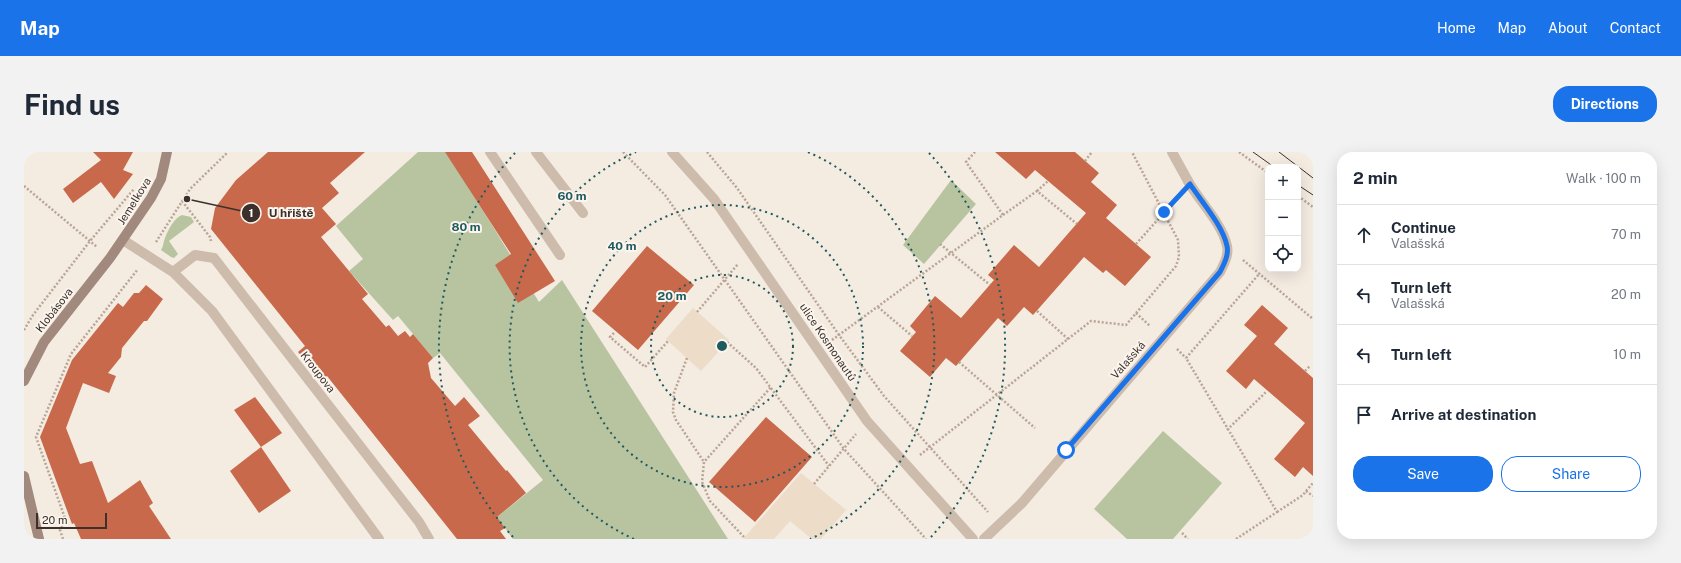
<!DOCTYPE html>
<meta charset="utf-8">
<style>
:root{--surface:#fff;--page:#f2f2f3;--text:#1f2937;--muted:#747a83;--line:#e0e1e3;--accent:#1a73e8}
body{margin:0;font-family:"Public Sans",sans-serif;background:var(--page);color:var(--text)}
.controls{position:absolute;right:12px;top:12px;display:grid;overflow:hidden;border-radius:8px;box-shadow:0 4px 16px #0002}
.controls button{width:36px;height:36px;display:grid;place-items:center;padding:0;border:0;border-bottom:1px solid var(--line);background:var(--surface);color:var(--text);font:20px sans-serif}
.scale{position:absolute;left:12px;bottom:10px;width:71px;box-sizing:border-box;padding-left:4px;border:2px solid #3b302b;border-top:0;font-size:11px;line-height:14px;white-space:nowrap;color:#3b302b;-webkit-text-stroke:3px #fbf5ee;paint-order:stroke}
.stop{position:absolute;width:12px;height:12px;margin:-9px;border:3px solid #1a73e8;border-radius:50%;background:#fff}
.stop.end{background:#1a73e8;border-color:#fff;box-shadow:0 1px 4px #0008}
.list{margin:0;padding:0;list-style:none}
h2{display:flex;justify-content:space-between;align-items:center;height:52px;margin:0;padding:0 16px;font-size:17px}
h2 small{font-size:13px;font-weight:400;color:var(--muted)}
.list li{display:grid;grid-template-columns:26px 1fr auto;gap:12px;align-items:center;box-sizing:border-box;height:60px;padding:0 16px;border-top:1px solid var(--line)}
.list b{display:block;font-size:15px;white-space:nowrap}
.list p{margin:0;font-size:13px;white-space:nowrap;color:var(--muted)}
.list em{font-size:13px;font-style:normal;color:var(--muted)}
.actions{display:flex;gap:8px;padding:12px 16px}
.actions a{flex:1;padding:9px 0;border:1px solid var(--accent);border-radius:16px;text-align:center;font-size:14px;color:var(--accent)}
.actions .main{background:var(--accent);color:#fff}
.icon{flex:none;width:22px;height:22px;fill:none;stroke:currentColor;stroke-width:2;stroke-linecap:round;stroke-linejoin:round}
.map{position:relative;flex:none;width:1289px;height:387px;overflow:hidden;border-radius:16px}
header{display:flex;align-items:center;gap:24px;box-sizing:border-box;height:56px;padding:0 20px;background:var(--accent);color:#fff}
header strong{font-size:19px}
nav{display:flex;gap:22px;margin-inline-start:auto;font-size:14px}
.intro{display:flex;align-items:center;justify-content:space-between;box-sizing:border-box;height:96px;padding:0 24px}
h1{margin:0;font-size:28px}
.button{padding:10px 18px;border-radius:16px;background:var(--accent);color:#fff;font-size:14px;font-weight:700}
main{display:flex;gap:24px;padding:0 24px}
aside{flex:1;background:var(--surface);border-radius:16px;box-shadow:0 4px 16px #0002}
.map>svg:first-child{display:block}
.green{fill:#b8c4a0}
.plaza{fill:#ecdcc8}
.building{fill:#c8694b}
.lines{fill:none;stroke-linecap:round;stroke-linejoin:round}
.path{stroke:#b9a596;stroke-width:2.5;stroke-dasharray:2 2;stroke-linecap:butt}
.lane{stroke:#cdbbac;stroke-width:10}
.street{stroke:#cdbbac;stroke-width:10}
.secondary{stroke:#a18a7d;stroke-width:10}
.tram{stroke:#3b302b;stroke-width:1}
.route{stroke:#1a73e8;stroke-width:5}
.ring{fill:none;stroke:#1f5a5e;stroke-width:2;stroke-dasharray:2 4}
.labels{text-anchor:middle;stroke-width:4;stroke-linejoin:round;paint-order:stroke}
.street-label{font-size:11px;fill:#3b302b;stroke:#fbf5ee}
.centre{fill:#1f5a5e;stroke:#fbf5ee;stroke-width:2}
.ring-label{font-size:12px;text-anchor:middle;font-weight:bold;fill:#1f5a5e;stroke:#fbf5ee;stroke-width:4;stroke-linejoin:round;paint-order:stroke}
.leader{fill:none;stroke:#3b302b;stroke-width:1.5}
.callout-dot{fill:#3b302b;stroke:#fbf5ee;stroke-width:1.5}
.mark-label{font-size:12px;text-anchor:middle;font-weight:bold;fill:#fff}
.callout-label{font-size:12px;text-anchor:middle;font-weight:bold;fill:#3b302b;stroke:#fbf5ee;stroke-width:4;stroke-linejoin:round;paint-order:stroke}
</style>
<header>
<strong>Map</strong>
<nav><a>Home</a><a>Map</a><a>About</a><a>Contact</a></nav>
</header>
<div class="intro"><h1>Find us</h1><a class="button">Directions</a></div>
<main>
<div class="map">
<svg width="1289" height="387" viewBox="0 0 1289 387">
<rect width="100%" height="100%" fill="#f4ebe1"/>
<path class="green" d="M394,0H422L471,78L515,150L538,128L704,387H489L473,365L519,328L416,201L409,206L374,164L369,168L325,119L339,107L312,74Z
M927,28L952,52L900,112L879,93Z
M158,63L167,65L170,70L145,89L154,102L150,106L147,105L137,98C140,93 139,91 141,86C144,78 150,66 158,63Z
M1139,279L1198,331L1149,387H1103L1070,357Z"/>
<path class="plaza" d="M669,156L705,188L677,219L642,187Z
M777,321L822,358L797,387H788L766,369L750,387H719Z"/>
<path class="building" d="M69,0H109L99,18L109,22L90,47L77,30L49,51L39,37L77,8Z
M244,0H341L306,31L315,41L298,56L312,72L297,85L344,142L338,147L362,175L365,173L374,184L381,179L386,185L389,182L409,206L404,211L407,226L431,254L440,245L456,264L444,273L482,319L483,318L502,341L473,365L481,376L476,379L482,387H433L303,224L297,228L274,200L281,194L187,77L191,56L212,28Z
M421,0H448L531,129L494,151L471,113L487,102Z
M971,0H1051L1075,21L1067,30L1093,53L1082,66L1127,105L1101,134L1082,118L1079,121L1060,105L1009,163L1000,155L983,174L974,166L932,214L922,206L906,225L876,199L892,180L886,174L911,144L937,166L970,128L964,123L990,93L1015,115L1062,61L1011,18L1002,27Z
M623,94L670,133L614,198L568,159Z
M122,133L139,147L123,169H120L98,196L97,205L84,221L92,224L85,241L59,231L42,276L56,312L68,309L84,351L116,328L129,351L125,354L147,387H57L50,371L48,372L16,285L48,208L94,151L99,155L110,141H115Z
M1238,153L1264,176L1250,192L1289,226V324L1279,315L1271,325L1250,307L1281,271L1230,227L1222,237L1202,219L1233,184L1220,173Z
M231,245L258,281L237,295L210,258Z
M742,265L788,305L731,370L685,330Z
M237,295L267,339L235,361L206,319Z"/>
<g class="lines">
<path class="path" d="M599,0L641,43L820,297L902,387
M683,0L713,36L815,183L860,244L964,360
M1215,0L1244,21
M1061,9L1068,0
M0,34L73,95
M1013,39L1024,29
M1274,44L1289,55
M158,49L186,85L187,89
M979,63L1013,39L1053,72
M132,90L166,37L204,0
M916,92L966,133
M1112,92L1155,44
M1219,108L1289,167
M854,155L888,184
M1013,159L1044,187
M673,160L714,112
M1112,161L1126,174
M0,178L9,163L66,89L110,37
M590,181L586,185L621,215L644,189
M808,188L979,63L942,10L951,0
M703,190L732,216L805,314
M1153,197L1162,206
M663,206L650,241L649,260L652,268L680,310
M935,210L1011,276
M1281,219L1286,214
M1203,278L1243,239
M896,303L1067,169L1102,173L1152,114L1155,105L1154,88L1108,0
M790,332L832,282
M1282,339L1289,331
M1253,360L1279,343L1282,339L1289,344
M1158,381L1164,387
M720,385L686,349L678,330L680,310L747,235
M39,387L36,378L42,369L12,285L47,202L114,117
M1212,387L1253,360L1162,206L1236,121"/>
<path class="lane" d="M466,0L536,103
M512,0L559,61
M1148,0L1164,29"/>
<path class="street" d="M648,0L690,47L843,269L949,387
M99,88L149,120L188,159L355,387
M149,120L171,103L190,106L395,370L405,387
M960,387L998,351L1196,120C1200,112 1205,103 1203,94C1198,71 1175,49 1164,29"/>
<path class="secondary" d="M0,229L20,190L86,106L127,46L137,27L143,0
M0,324L15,387"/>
<path class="tram" d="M1229,0L1250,15
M1255,0L1289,26
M1274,33L1289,43"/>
</g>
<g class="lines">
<path class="route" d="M1042,298L1196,120C1200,112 1205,103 1203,94C1199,74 1177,49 1166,32L1140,60"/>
</g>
<g class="ring">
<circle cx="698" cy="194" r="71"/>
<circle cx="698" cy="194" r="141"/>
<path d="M610 387A212 212 0 0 1 612 0M784 0A212 212 0 0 1 786 387"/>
<path d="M489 385A283 283 0 0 1 491 1M905 1A283 283 0 0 1 907 385"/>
</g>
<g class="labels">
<g class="street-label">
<text transform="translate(110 49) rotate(-58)" y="4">Jemelkova</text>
<text transform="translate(30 158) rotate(-52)" y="4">Klobásova</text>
<text transform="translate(804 190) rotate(56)" y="4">ulice Kosmonautů</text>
<text transform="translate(1104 208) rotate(-49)" y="4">Valašská</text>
<text transform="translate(294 220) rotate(52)" y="4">Kroupova</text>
</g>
</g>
<circle cx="698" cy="194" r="6" class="centre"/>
<g class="ring-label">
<text x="548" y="48">60 m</text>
<text x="442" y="79">80 m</text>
<text x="598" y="98">40 m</text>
<text x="648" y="148">20 m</text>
</g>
<path class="leader" d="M163 47L227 61"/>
<g class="callout-dot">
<circle cx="163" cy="47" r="4"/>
<circle cx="227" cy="61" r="10"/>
</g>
<g class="mark-label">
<text x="227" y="65">1</text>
</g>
<g class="callout-label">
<text x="267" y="65">U hřiště</text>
</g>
</svg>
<div class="controls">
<button>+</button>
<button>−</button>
<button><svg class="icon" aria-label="locate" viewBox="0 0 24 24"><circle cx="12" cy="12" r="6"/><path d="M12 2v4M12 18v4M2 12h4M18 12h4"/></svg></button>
</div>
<div class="scale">20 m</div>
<div class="stop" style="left:1042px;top:298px"></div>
<div class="stop end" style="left:1140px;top:60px"></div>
</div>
<aside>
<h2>2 min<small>Walk · 100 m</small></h2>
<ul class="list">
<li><svg class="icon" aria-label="ahead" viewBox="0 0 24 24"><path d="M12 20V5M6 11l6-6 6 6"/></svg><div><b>Continue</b><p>Valašská</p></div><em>70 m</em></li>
<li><svg class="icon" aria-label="left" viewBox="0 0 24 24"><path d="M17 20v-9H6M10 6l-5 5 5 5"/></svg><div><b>Turn left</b><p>Valašská</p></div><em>20 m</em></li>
<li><svg class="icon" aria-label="left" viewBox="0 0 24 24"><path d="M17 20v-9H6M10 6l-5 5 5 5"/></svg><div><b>Turn left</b></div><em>10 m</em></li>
<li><svg class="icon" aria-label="arrive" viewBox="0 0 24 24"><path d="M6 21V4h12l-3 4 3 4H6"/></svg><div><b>Arrive at destination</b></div></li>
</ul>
<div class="actions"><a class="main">Save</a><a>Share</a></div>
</aside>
</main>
